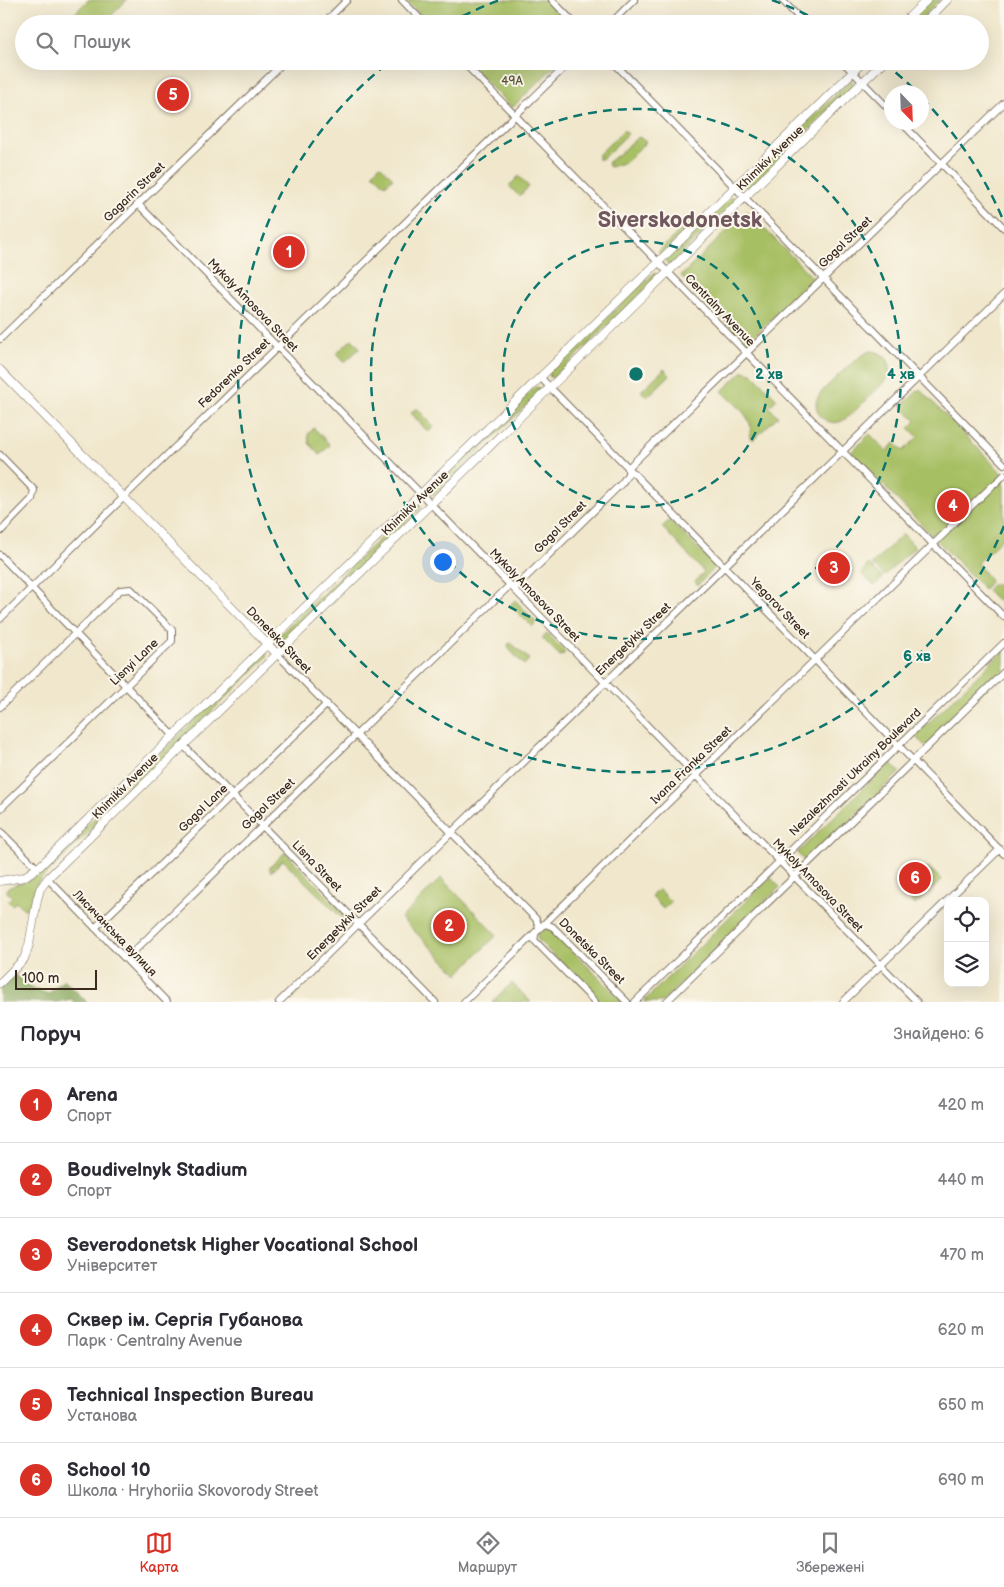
<!DOCTYPE html>
<html lang="uk">
<meta charset="utf-8">
<style>
:root{--surface:#fff;--page:#f7f7f7;--text:#2b2b33;--muted:#7c7c81;--line:#e1e1e2;--accent:#d93025}
body{margin:0;font-family:"Balsamiq Sans",sans-serif;background:var(--page);color:var(--text)}
.controls{position:absolute;right:15px;bottom:15px;display:grid;overflow:hidden;border-radius:10px;box-shadow:0 5px 20px #0002}
.controls button{width:45px;height:45px;display:grid;place-items:center;padding:0;border:0;border-bottom:1px solid var(--line);background:var(--surface);color:var(--text);font:25px sans-serif}
.compass{position:absolute;left:884px;top:85px;width:45px;height:45px;border-radius:50%;background:var(--surface);box-shadow:0 5px 20px #0002;rotate:157deg}
.scale{position:absolute;left:15px;bottom:12px;width:82px;box-sizing:border-box;padding-left:5px;border:2px solid #3b2a1e;border-top:0;font-size:14px;line-height:18px;white-space:nowrap;color:#3b2a1e;-webkit-text-stroke:4px #fbf7ec;paint-order:stroke}
.you{position:absolute;left:442px;top:561px;width:18px;height:18px;margin:-12px;border:4px solid #fff;border-radius:50%;background:#1a73e8;box-shadow:0 0 0 8px #1a73e833}
.badge{display:grid;place-items:center;width:32px;height:32px;border-radius:50%;background:var(--accent);color:#fff;font-size:16px;font-weight:700}
.pin{position:absolute;translate:-50% -50%;border:2px solid #fff;box-shadow:0 1px 5px #0006}
.list{margin:0;padding:0;list-style:none}
h2{display:flex;justify-content:space-between;align-items:center;height:65px;margin:0;padding:0 20px;font-size:21px}
h2 small{font-size:16px;font-weight:400;color:var(--muted)}
.list li{display:grid;grid-template-columns:32px 1fr auto;gap:15px;align-items:center;box-sizing:border-box;height:75px;padding:0 20px;border-top:1px solid var(--line)}
.list b{display:block;font-size:19px;white-space:nowrap}
.list p{margin:0;font-size:16px;white-space:nowrap;color:var(--muted)}
.list em{font-size:16px;font-style:normal;color:var(--muted)}
.icon{flex:none;width:28px;height:28px;fill:none;stroke:currentColor;stroke-width:2;stroke-linecap:round;stroke-linejoin:round}
.map{position:relative;flex:none;width:1004px;height:1002px;overflow:hidden}
.search{position:absolute;background:var(--surface);box-shadow:0 5px 20px #0002;left:15px;right:15px;top:15px;height:55px;display:flex;align-items:center;gap:12px;box-sizing:border-box;padding:0 18px;border-radius:28px;color:var(--muted);font-size:19px}
.sheet{height:515px;background:var(--surface)}
nav{display:flex;justify-content:space-around;align-items:center;box-sizing:border-box;height:70px;border-top:1px solid var(--line);background:var(--surface);font-size:14px;color:var(--muted)}
nav a{display:grid;justify-items:center;gap:2px}
nav .on{color:var(--accent)}
.map>svg:first-child{display:block}
.green{fill:#a7bf64;stroke:#717441}
.forest{fill:#85a65a;stroke:#60683c}
.lines{fill:none;stroke-linecap:round;stroke-linejoin:round}
.minor-casing{stroke:#7a6c5b;stroke-width:8}
.major-casing{stroke:#7a6c5b;stroke-width:9}
.minor{stroke:#fff;stroke-width:6}
.major{stroke:#fff;stroke-width:8}
.ring{fill:none;stroke:#0f766e;stroke-width:2.5;stroke-dasharray:9 6}
.labels{text-anchor:middle;stroke-width:4;stroke-linejoin:round;paint-order:stroke}
.park-label{font-size:12px;fill:#5b5733;stroke:#fbf7ec}
.street-label{font-size:12px;fill:#3b2a1e;stroke:#fbf7ec}
.town-label{font-size:22px;font-weight:bold;fill:#71585f;stroke:#fbf7ec}
.centre{fill:#0f766e;stroke:#fbf7ec;stroke-width:2.5}
.ring-label{font-size:15px;text-anchor:middle;font-weight:bold;fill:#0f766e;stroke:#fbf7ec;stroke-width:4;stroke-linejoin:round;paint-order:stroke}
</style>
<div class="map">
<svg width="1004" height="1002" viewBox="0 0 1004 1002">
<rect width="100%" height="100%" fill="#fbf7ec"/>
<filter id="ink" filterUnits="userSpaceOnUse"><feTurbulence type="fractalNoise" baseFrequency=".02" numOctaves="2"/><feDisplacementMap in="SourceGraphic" scale="10" xChannelSelector="R" yChannelSelector="G"/><feConvolveMatrix kernelMatrix="1 2 1 2 8 2 1 2 1" color-interpolation-filters="sRGB"/></filter>
<filter id="wash" filterUnits="userSpaceOnUse"><feTurbulence type="fractalNoise" baseFrequency=".0096" numOctaves="4" result="noise"/><feDisplacementMap in="SourceGraphic" scale="20" xChannelSelector="R" yChannelSelector="G"/><feGaussianBlur stdDeviation="1.12" result="paint"/><feColorMatrix in="noise" values="0 0 0 0 0 0 0 0 0 0 0 0 0 0 0 0 0 1.4 0 .05"/><feComposite in="paint" operator="in"/></filter>
<g filter="url(#wash)">
<rect width="100%" height="100%" fill="#f0e7cc"/>
<path class="green" d="M88,0H127L103,24H83L74,14Z
M406,0H547L571,24H429Z
M931,0H940L915,24H906Z
M466,61H560L512,108Z
M851,80L853,81V86L749,188L745,187L744,183Z
M624,130L628,134L602,159H598V155Z
M639,137L646,142L626,162L610,167L608,165L609,161L620,154L628,145Z
M380,165L393,178L385,185L373,173Z
M519,176L529,187L519,196L509,186Z
M731,196L736,200L670,265L667,264L665,260Z
M747,211L813,278L747,343L681,276Z
M692,218L695,221L661,255L658,252Z
M654,273L656,274V278L554,378L550,377L549,373Z
M352,339L360,348L345,362L337,353Z
M870,351C883,351 895,363 888,377C884,384 851,415 844,420C829,429 810,413 818,397C824,387 860,354 870,351Z
M664,369L670,375L647,397L641,391Z
M743,371L752,373L777,399L769,407L778,416L753,440L750,436C756,418 733,403 722,391Z
M535,387L540,388V392L435,494H430V490Z
M920,389L1004,475V537L977,563L989,579L990,582L984,589L851,452L870,434L886,451L895,443L903,451L918,437L909,428L916,421L901,406Z
M417,408L434,427L428,432L411,413Z
M314,428L330,445L320,455L309,443L308,434Z
M417,503L420,504V508L280,644H276L275,639Z
M670,520L716,567L698,585L695,582L704,572L662,527Z
M903,534L915,547L884,576L872,564Z
M869,564L883,578L874,586L861,573Z
M994,583L1004,592V599L1000,603L987,590Z
M515,600L536,622L532,627L510,605Z
M547,633L565,651L563,655L560,656L542,638Z
M511,643L529,659L524,665L509,649L508,644Z
M1004,650V671L926,747L915,736Z
M265,651L267,652V657L38,882L27,909H24L16,902L12,905L8,901L12,897L7,892V888L33,878Z
M890,762L900,772L807,863L797,853Z
M284,853H286L344,913L346,922L283,860L271,872L270,871V867Z
M928,867L942,880L915,905L902,891Z
M770,877L780,887L662,1002H645L646,999Z
M441,878L497,935L458,974L401,918Z
M658,889L671,902L663,909L651,896Z
M547,927L551,929L623,1002H599L539,941L537,937L540,929Z
M512,983L531,1002H492Z"/>
<path class="forest" d="M15,975L31,987L48,994L64,980L87,1002H74L71,999L57,1002H0V989Z"/>
</g>
<g filter="url(#ink)">
<g class="lines">
<g class="minor-casing">
<path id="minor" d="M402,0L425,24
M552,0L575,24
M782,0L805,24
M323,24L347,0
M610,24L634,0
M462,61L1004,617
M612,61L1004,464
M842,61L892,112
M901,122L1004,228
M138,204L917,1002
M0,339L285,61
M540,377L1004,854
M0,455L34,490L32,499L0,532
M996,483L1004,475
M950,527L992,486
M0,555L173,735
M0,619L124,497L571,61
M277,654L536,919L539,927
M0,707L120,590L131,589L172,630V641L0,809
M183,745L435,1002
M0,831L37,868
M48,879L167,1002
M95,928L327,704
M126,959L510,585L517,586L622,483L628,474V468L1004,103
M279,1002L452,832L1004,294
M464,1002L947,531
M595,1002L534,940C535,932 538,927 546,924L553,927L627,1002
M635,1002L1004,643
M666,1002L1004,672
M843,1002L1000,849"/>
</g>
<g class="major-casing">
<path id="major" d="M902,24L927,0
M923,24L947,0
M0,370L277,654
M0,881L24,877L40,866L864,61
M0,983L24,959L29,945L37,900L40,889L49,877L884,61"/>
</g>
<use href="#minor" class="minor"/>
<use href="#major" class="major"/>
</g>
</g>
<g class="ring">
<circle cx="636" cy="374" r="133"/>
<circle cx="636" cy="374" r="265"/>
<path d="M1004 526A398 398 0 1 1 388 63M449 23A398 398 0 0 1 500 0M772 0A398 398 0 0 1 823 23M884 63A398 398 0 0 1 915 90M922 98A398 398 0 0 1 1004 222"/>
</g>
<g class="labels">
<g class="park-label">
<text x="512" y="85">49А</text>
</g>
<g class="street-label">
<text transform="translate(770 158) rotate(-44)" y="4">Khimikiv Avenue</text>
<text transform="translate(134 192) rotate(-44)" y="4">Gagarin Street</text>
<text transform="translate(845 242) rotate(-44)" y="4">Gogol Street</text>
<text transform="translate(253 305) rotate(46)" y="4">Mykoly Amosova Street</text>
<text transform="translate(720 310) rotate(46)" y="4">Centralny Avenue</text>
<text transform="translate(234 373) rotate(-44)" y="4">Fedorenko Street</text>
<text transform="translate(415 503) rotate(-44)" y="4">Khimikiv Avenue</text>
<text transform="translate(560 527) rotate(-45)" y="4">Gogol Street</text>
<text transform="translate(535 595) rotate(46)" y="4">Mykoly Amosova Street</text>
<text transform="translate(780 608) rotate(46)" y="4">Yegorov Street</text>
<text transform="translate(633 639) rotate(-44)" y="4">Energetykiv Street</text>
<text transform="translate(279 640) rotate(46)" y="4">Donetska Street</text>
<text transform="translate(134 662) rotate(-44)" y="4">Lisnyi Lane</text>
<text transform="translate(691 765) rotate(-44)" y="4">Ivana Franka Street</text>
<text transform="translate(855 772) rotate(-44)" y="4">Nezalezhnosti Ukrainy Boulevard</text>
<text transform="translate(125 786) rotate(-45)" y="4">Khimikiv Avenue</text>
<text transform="translate(268 804) rotate(-44)" y="4">Gogol Street</text>
<text transform="translate(203 808) rotate(-44)" y="4">Gogol Lane</text>
<text transform="translate(317 866) rotate(46)" y="4">Lisna Street</text>
<text transform="translate(818 885) rotate(46)" y="4">Mykoly Amosova Street</text>
<text transform="translate(344 923) rotate(-45)" y="4">Energetykiv Street</text>
<text transform="translate(115 933) rotate(46)" y="4">Лисичанська вулиця</text>
<text transform="translate(592 951) rotate(45)" y="4">Donetska Street</text>
</g>
<g class="town-label">
<text x="680" y="227">Siverskodonetsk</text>
</g>
</g>
<circle cx="636" cy="374" r="8" class="centre"/>
<g class="ring-label">
<text x="769" y="379">2 хв</text>
<text x="901" y="379">4 хв</text>
<text x="917" y="661">6 хв</text>
</g>
</svg>
<div class="controls">
<button><svg class="icon" aria-label="locate" viewBox="0 0 24 24"><circle cx="12" cy="12" r="6"/><path d="M12 2v4M12 18v4M2 12h4M18 12h4"/></svg></button>
<button><svg class="icon" aria-label="layers" viewBox="0 0 24 24"><path d="M12 4l9 5-9 5-9-5zM3 14l9 5 9-5"/></svg></button>
</div>
<svg class="compass" viewBox="-18 -18 36 36"><path d="M0-13l5 13h-10z" fill="#e53935"/><path d="M0 13l5-13h-10z" fill="#7c7c81"/></svg>
<div class="scale">100 m</div>
<div class="you"></div>
<div class="pin badge" style="left:289px;top:252px">1</div>
<div class="pin badge" style="left:449px;top:926px">2</div>
<div class="pin badge" style="left:834px;top:568px">3</div>
<div class="pin badge" style="left:953px;top:506px">4</div>
<div class="pin badge" style="left:173px;top:95px">5</div>
<div class="pin badge" style="left:915px;top:878px">6</div>
<div class="search"><svg class="icon" aria-label="search" viewBox="0 0 24 24"><circle cx="10" cy="10" r="6"/><path d="M15 15l6 6"/></svg>Пошук</div>
</div>
<section class="sheet">
<h2>Поруч<small>Знайдено: 6</small></h2>
<ul class="list">
<li><span class="badge">1</span><div><b>Arena</b><p>Спорт</p></div><em>420 m</em></li>
<li><span class="badge">2</span><div><b>Boudivelnyk Stadium</b><p>Спорт</p></div><em>440 m</em></li>
<li><span class="badge">3</span><div><b>Severodonetsk Higher Vocational School</b><p>Університет</p></div><em>470 m</em></li>
<li><span class="badge">4</span><div><b>Сквер ім. Сергія Губанова</b><p>Парк · Centralny Avenue</p></div><em>620 m</em></li>
<li><span class="badge">5</span><div><b>Technical Inspection Bureau</b><p>Установа</p></div><em>650 m</em></li>
<li><span class="badge">6</span><div><b>School 10</b><p>Школа · Hryhoriia Skovorody Street</p></div><em>690 m</em></li>
</ul>
</section>
<nav>
<a class="on"><svg class="icon" aria-label="map" viewBox="0 0 24 24"><path d="M3 6l6-2 6 2 6-2v14l-6 2-6-2-6 2zM9 4v14M15 6v14"/></svg>Карта</a>
<a><svg class="icon" aria-label="directions" viewBox="0 0 24 24"><path d="M12 3l9 9-9 9-9-9zM9 14v-3h6M13 9l2 2-2 2"/></svg>Маршрут</a>
<a><svg class="icon" aria-label="saved" viewBox="0 0 24 24"><path d="M7 4h10v16l-5-4-5 4z"/></svg>Збережені</a>
</nav>
